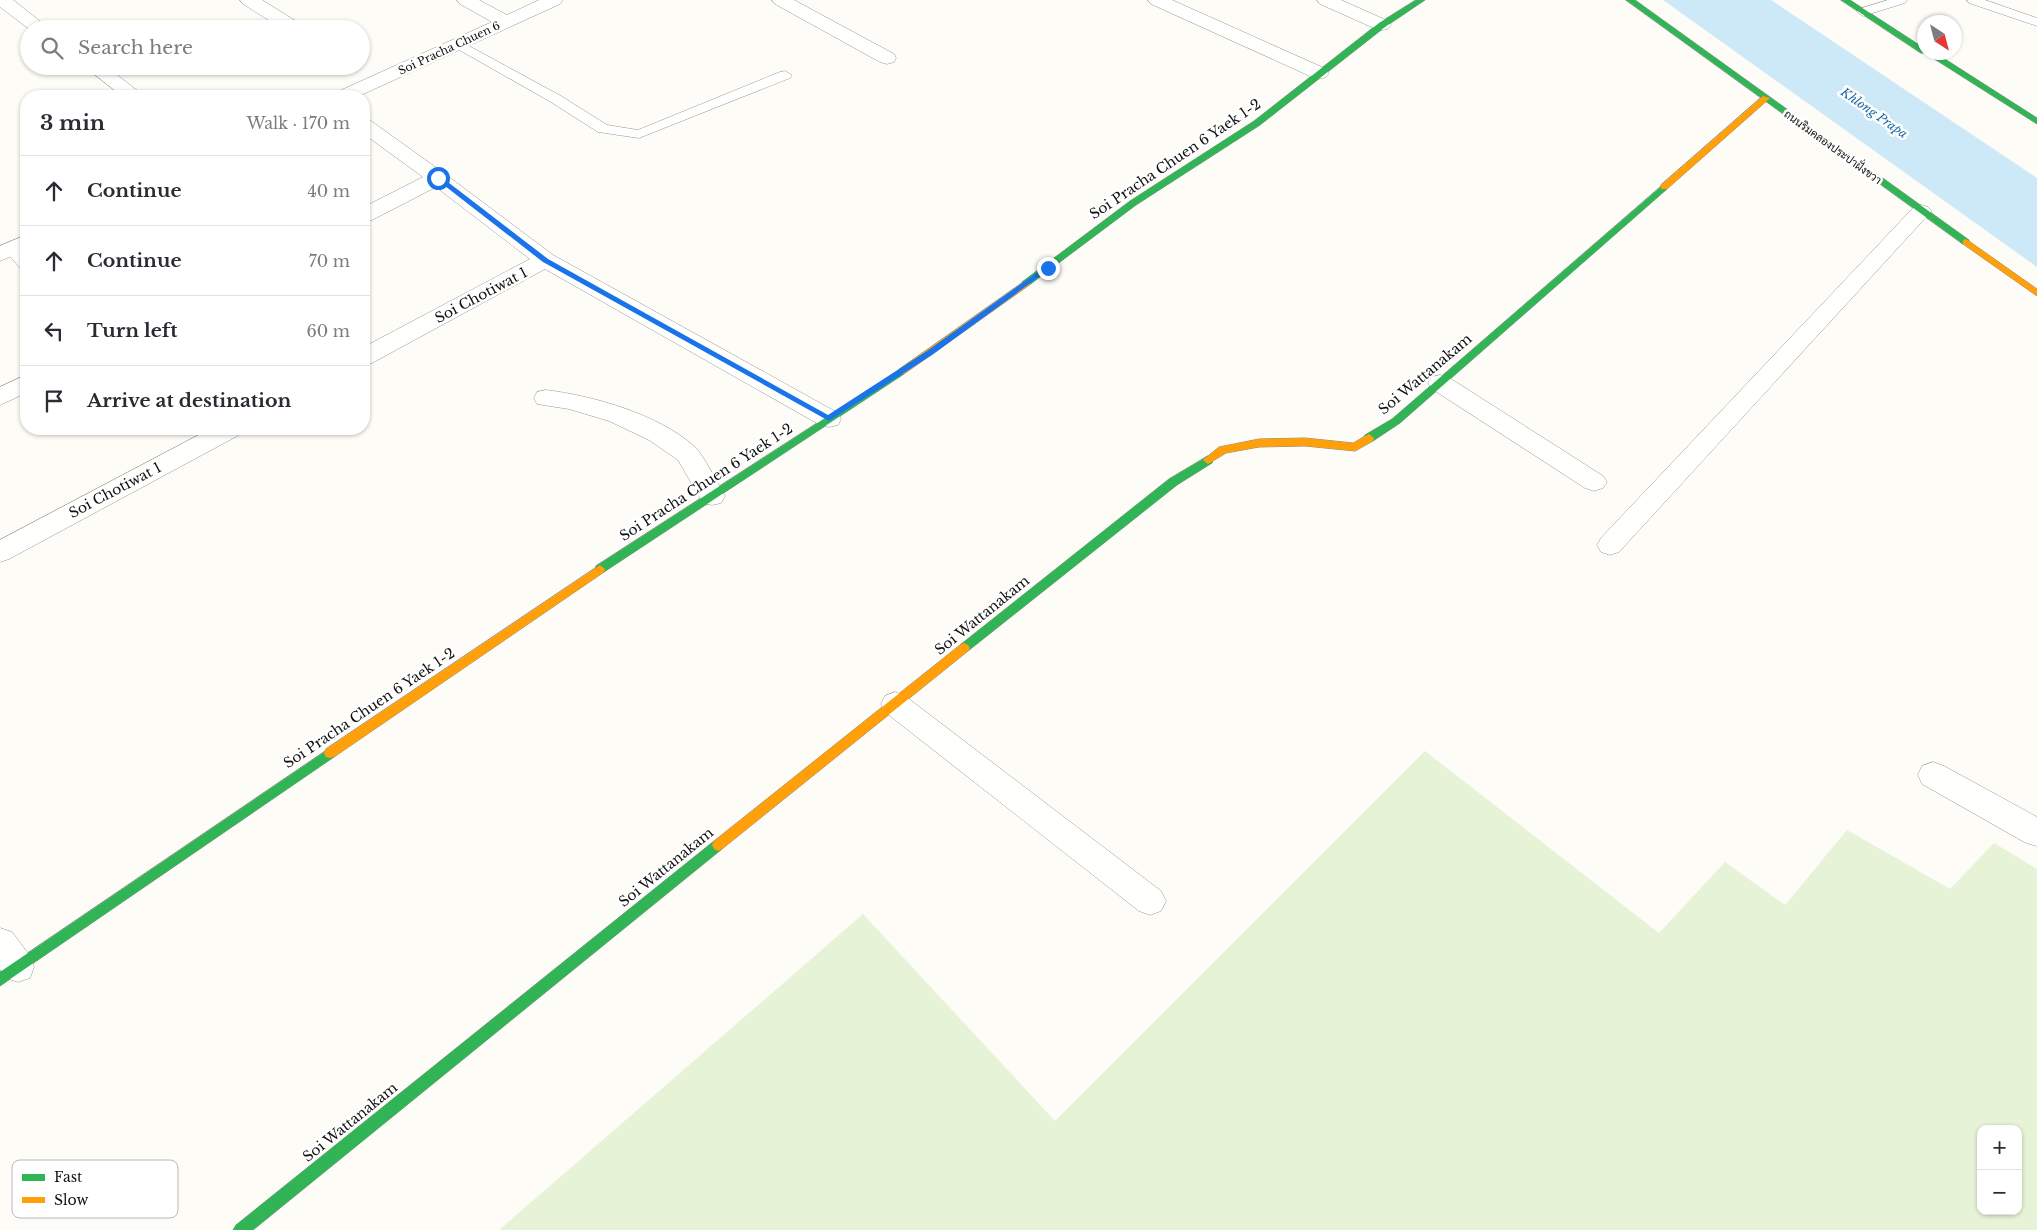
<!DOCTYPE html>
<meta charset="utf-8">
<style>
:root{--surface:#fff;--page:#f7f7f7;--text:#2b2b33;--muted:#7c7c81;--line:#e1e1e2}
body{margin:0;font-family:"Libre Baskerville",Sarabun,serif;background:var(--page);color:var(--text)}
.controls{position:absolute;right:15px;bottom:15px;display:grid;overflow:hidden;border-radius:10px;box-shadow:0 1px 4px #0004}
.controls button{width:45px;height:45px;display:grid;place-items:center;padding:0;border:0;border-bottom:1px solid var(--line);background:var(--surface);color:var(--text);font:25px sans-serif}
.compass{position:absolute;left:1917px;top:15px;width:45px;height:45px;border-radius:50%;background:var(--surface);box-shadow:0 1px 4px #0004;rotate:144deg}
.stop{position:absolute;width:15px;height:15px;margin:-11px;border:4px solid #1a73e8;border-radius:50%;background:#fff}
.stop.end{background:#1a73e8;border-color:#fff;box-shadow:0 1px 5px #0008}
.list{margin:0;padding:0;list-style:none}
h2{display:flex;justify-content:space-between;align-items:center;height:65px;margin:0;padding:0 20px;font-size:21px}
h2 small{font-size:16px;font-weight:400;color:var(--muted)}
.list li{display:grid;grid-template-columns:32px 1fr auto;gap:15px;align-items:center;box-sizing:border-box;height:70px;padding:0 20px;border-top:1px solid var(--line)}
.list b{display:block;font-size:19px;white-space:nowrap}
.list em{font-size:16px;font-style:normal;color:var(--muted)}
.icon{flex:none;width:28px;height:28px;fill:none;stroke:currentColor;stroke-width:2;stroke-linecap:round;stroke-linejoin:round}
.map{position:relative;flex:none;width:2037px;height:1230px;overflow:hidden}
.search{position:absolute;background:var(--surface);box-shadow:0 1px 4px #0004;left:20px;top:20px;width:350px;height:55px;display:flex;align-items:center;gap:12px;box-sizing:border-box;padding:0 18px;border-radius:28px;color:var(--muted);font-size:19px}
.panel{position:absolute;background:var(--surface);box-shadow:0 1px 4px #0004;left:20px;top:90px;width:350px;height:345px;border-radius:20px}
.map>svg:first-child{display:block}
.green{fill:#e7f3d7;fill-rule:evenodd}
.water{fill:#cde8f7}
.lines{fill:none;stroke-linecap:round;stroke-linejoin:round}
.lane-casing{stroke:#979795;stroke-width:1}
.street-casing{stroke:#979795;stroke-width:1}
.fast-casing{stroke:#8e8d8b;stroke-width:1}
.slow-casing{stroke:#8e8d8b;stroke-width:1}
.lane{fill:#fffffe;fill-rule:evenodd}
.street{fill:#fffffe;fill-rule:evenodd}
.fast{fill:#30b455;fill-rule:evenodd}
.slow{fill:#ff9f0a;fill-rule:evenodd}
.route{fill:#1a73e8}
.labels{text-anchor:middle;stroke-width:5;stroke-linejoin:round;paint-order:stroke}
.far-street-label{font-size:11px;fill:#111;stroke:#fff}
.far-water-label{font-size:12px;font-style:italic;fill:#1768a6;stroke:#fff}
.street-label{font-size:14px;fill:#111;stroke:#fff}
.key{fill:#fff;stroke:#b8b8b8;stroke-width:1}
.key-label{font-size:14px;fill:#111}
</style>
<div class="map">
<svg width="2037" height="1230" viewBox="0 0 2037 1230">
<rect width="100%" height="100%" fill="#fdfcf7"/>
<path class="green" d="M1425,751L1659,933L1725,862L1785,905L1847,830L1950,889L1994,843L2037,869V1230H499L863,914L1055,1121ZM1981,1129H2018V1211H1981Z"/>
<path class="water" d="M1663,0H1771L2037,178V267Z"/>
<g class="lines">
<g class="lane-casing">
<path id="lane" d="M1888,0H1907L1905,3L1863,16L1857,12L1859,9Z
M1967,0H1985L2037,18V26L1969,3Z
M458,40L561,96L607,125L638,130L780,72L785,71L792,75L790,78L639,138L598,132L551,102L454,47L452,44L454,41Z
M11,244L16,246L26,257V271L21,269L4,249L6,246Z"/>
</g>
<g class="street-casing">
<path id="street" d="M0,0H13L50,29H29L0,7Z
M240,0H262L302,25L305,29H283L243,4Z
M457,0H479L507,15L539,0H563L560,4L359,96H334L337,92L492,22L460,4Z
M772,0H794L894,54L896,58L894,62L887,64L880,62L775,4Z
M1148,0H1172L1326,69L1329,73L1326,77L1319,79L1312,77L1151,4Z
M1317,0H1341L1388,21L1391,25L1388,29L1382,30L1376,29L1320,4Z
M84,66H106L144,96H122Z
M364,119L371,121L445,174L553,255L838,413L841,419L838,425L829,427L820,425L545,269L372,363L364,365V347L530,259L436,187L372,220L364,221V207L423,177L364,134Z
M1921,205L1928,207L1932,211L1928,215L1619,552L1610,555L1601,552L1597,545L1601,538L1914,207Z
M26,235V250L0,261V246Z
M26,375V393L0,405V387Z
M1440,375L1448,377L1603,476L1607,482L1603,488L1594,491L1585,488L1432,389L1428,383L1432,377Z
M546,390C594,396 658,414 695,447C704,456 718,484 725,496L721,503L712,505L703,503L678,460L649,440L609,421L569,409L537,404L534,398L537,392Z
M210,429H242L239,435L9,559L0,562V540Z
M895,692L905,696L1161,891L1166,901L1161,911L1150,915L1139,911L885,712L881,704L885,696Z
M1933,762L1944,766L2037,817V846L2026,843L1922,784L1918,775L1922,766Z
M0,928L12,932L30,956L34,967L30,978L18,982L6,978L0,969Z"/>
</g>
<g class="fast-casing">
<path id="fast" d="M1416,0H1425L1385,27L1260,125L1136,205L1028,286H1022V282L1130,201L1254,121L1379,23Z
M1626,0H1635L1969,240V244H1963Z
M1841,0H1850L1924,48V52H1934L2037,118V124L1925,53H1921Z
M1664,184L1668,187L1667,189L1400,423L1373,441H1365L1364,438L1365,435L1392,419Z
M901,369L904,370L906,372L904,374L604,572H596L595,569L596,566Z
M1208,456L1212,457L1213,460L1212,463L1177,485L968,651H960L958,648L960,645L1169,479Z
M330,748L334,749L336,753L334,757L0,986V972Z
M718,839L722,841L724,845L722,849L253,1230H233L236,1225L714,841Z"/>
</g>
<g class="slow-casing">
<path id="slow" d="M1763,96L1770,98L1667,189H1661V185Z
M1966,239L2037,289V296L1963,244V240Z
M1025,281L1030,284L1028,286L904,374H898L896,372L898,370Z
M1369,434L1374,438L1373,441L1355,451L1305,446L1259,447L1226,453L1208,464L1203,460L1219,447L1259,439L1305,438L1353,443Z
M600,565L605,569L604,572L334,757L330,758L326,757L324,753L326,749Z
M964,643L968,645L970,648L968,651L722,849L718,851L714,849L712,845L714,841L960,645Z"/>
</g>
<use href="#lane" class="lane"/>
<use href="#street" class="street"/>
<use href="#fast" class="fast"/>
<use href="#slow" class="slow"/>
</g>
<path class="route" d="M436,176H440L548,259L828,415L927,351L1046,266L1051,268L932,355L829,421L543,262L436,179Z"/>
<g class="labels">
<g class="far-street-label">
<text transform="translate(449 48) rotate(-25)" y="4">Soi Pracha Chuen 6</text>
<text transform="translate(1833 147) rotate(36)" y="4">ถนนริมคลองประปาฝั่งขวา</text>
</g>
<g class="far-water-label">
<text transform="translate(1874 113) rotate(35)" y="4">Khlong Prapa</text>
</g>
<g class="street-label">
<text transform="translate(1175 159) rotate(-34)" y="5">Soi Pracha Chuen 6 Yaek 1-2</text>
<text transform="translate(481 295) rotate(-28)" y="5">Soi Chotiwat 1</text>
<text transform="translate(1425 374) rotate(-40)" y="5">Soi Wattanakam</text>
<text transform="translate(706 482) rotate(-33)" y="5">Soi Pracha Chuen 6 Yaek 1-2</text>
<text transform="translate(115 490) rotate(-28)" y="5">Soi Chotiwat 1</text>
<text transform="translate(982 615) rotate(-39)" y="5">Soi Wattanakam</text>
<text transform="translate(369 708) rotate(-34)" y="5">Soi Pracha Chuen 6 Yaek 1-2</text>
<text transform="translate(666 867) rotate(-39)" y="5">Soi Wattanakam</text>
<text transform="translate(350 1122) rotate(-39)" y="5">Soi Wattanakam</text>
</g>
</g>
<rect x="12" y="1160" width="166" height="58" rx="8" class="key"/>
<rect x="22" y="1174" width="23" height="7" fill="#30b455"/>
<rect x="22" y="1197" width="23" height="6" fill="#ff9f0a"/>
<g class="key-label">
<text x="54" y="1182">Fast</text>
<text x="54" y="1205">Slow</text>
</g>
</svg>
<div class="controls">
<button>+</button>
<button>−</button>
</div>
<svg class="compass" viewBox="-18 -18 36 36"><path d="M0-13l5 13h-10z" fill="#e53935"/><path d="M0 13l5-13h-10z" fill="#7c7c81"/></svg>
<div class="stop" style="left:438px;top:178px"></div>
<div class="stop end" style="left:1048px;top:268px"></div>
<div class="search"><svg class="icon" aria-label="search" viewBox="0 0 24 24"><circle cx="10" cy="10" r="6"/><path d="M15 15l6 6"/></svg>Search here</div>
<section class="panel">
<h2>3 min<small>Walk · 170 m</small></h2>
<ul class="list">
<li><svg class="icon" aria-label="ahead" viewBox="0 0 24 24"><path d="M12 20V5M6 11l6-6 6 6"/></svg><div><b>Continue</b></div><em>40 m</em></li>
<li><svg class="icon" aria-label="ahead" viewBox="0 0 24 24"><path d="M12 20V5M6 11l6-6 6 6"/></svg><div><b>Continue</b></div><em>70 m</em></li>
<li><svg class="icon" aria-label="left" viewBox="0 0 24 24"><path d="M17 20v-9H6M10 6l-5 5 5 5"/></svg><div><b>Turn left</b></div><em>60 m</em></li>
<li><svg class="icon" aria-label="arrive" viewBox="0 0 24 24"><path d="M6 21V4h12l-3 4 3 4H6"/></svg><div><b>Arrive at destination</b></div></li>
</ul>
</section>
</div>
